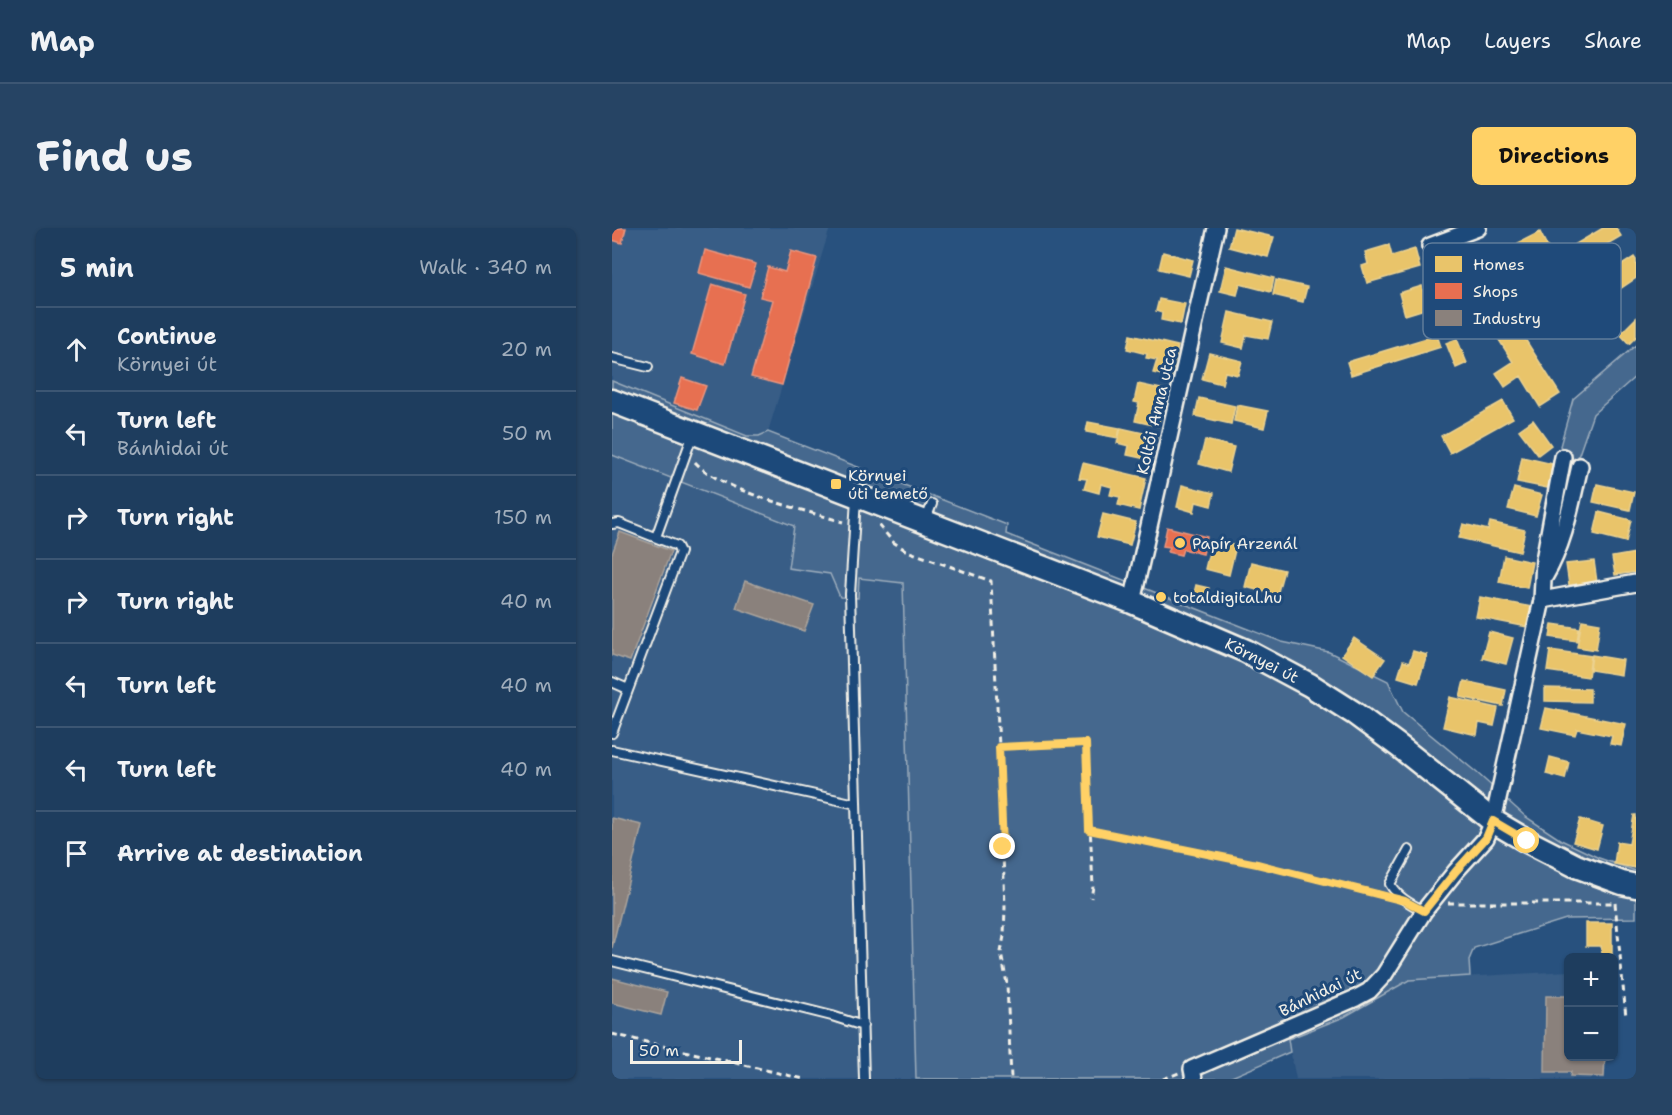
<!DOCTYPE html>
<meta charset="utf-8">
<style>
:root{--surface:#1e3d5e;--page:#264464;--text:#f1f3f6;--muted:#a1aebc;--line:#3c5673;--accent:#ffd166}
body{margin:0;font-family:"Shantell Sans",sans-serif;background:var(--page);color:var(--text)}
.controls{position:absolute;right:18px;bottom:18px;display:grid;overflow:hidden;border-radius:9px;box-shadow:0 2px 4px #0004}
.controls button{width:54px;height:54px;display:grid;place-items:center;padding:0;border:0;border-bottom:2px solid var(--line);background:var(--surface);color:var(--text);font:30px sans-serif}
.scale{position:absolute;left:18px;bottom:15px;width:112px;box-sizing:border-box;padding-left:6px;border:3px solid #f4f1e8;border-top:0;font-size:16px;line-height:21px;white-space:nowrap;color:#f4f1e8;-webkit-text-stroke:4px #1f4a7a;paint-order:stroke}
.stop{position:absolute;width:18px;height:18px;margin:-14px;border:4px solid #ffd166;border-radius:50%;background:#fff}
.stop.end{background:#ffd166;border-color:#fff;box-shadow:0 2px 6px #0008}
.list{margin:0;padding:0;list-style:none}
h2{display:flex;justify-content:space-between;align-items:center;height:78px;margin:0;padding:0 24px;font-size:26px}
h2 small{font-size:20px;font-weight:400;color:var(--muted)}
.list li{display:grid;grid-template-columns:39px 1fr auto;gap:18px;align-items:center;box-sizing:border-box;height:84px;padding:0 24px;border-top:2px solid var(--line)}
.list b{display:block;font-size:22px;white-space:nowrap}
.list p{margin:0;font-size:20px;white-space:nowrap;color:var(--muted)}
.list em{font-size:20px;font-style:normal;color:var(--muted)}
.icon{flex:none;width:33px;height:33px;fill:none;stroke:currentColor;stroke-width:2;stroke-linecap:round;stroke-linejoin:round}
.map{position:relative;flex:none;width:1024px;height:851px;overflow:hidden;border-radius:9px}
header{display:flex;align-items:center;gap:36px;box-sizing:border-box;height:84px;padding:0 30px;background:var(--surface);border-bottom:2px solid var(--line)}
header strong{font-size:28px}
nav{display:flex;gap:33px;margin-inline-start:auto;font-size:21px}
.intro{display:flex;align-items:center;justify-content:space-between;box-sizing:border-box;height:144px;padding:0 36px}
h1{margin:0;font-size:42px}
.button{padding:15px 27px;border-radius:9px;background:var(--accent);color:#111;font-size:21px;font-weight:700}
main{display:flex;gap:36px;padding:0 36px}
aside{flex:1;background:var(--surface);border-radius:9px;box-shadow:0 2px 4px #0004}
.map>svg:first-child{display:block}
.built{fill:#375d86}
.green{fill:#45688e;stroke:#9cacbb;stroke-width:1.5}
.homes{fill:#e9c46a;stroke:#ecd290;stroke-width:1.5}
.shops{fill:#e76f51;stroke:#eb967e;stroke-width:1.5}
.industry{fill:#8a817c;stroke:#aaa39c;stroke-width:1.5}
.lines{fill:none;stroke-linecap:round;stroke-linejoin:round}
.service-casing{stroke:#f4f1e8;stroke-width:12}
.minor-casing{stroke:#f4f1e8;stroke-width:20}
.secondary-casing{stroke:#f4f1e8;stroke-width:27}
.path{stroke:#f4f1e8;stroke-width:3;stroke-dasharray:6 4.5;stroke-linecap:butt}
.service{stroke:#1f4a7a;stroke-width:8}
.minor{stroke:#1f4a7a;stroke-width:15}
.secondary{stroke:#1f4a7a;stroke-width:22}
.route{stroke:#ffd166;stroke-width:8}
.poi-dot{fill:#ffd166;stroke:#1f4a7a;stroke-width:2}
.labels{text-anchor:middle;stroke-width:6;stroke-linejoin:round;paint-order:stroke}
.street-label{font-size:16px;fill:#f4f1e8;stroke:#1f4a7a}
.poi-label{font-size:16px;fill:#f4f1e8;stroke:#1f4a7a;text-anchor:start}
.key{fill:#1f4a7a;stroke:#5f7c9b;stroke-width:1.5}
.key-label{font-size:16px;fill:#f4f1e8}
</style>
<header>
<strong>Map</strong>
<nav><a>Map</a><a>Layers</a><a>Share</a></nav>
</header>
<div class="intro"><h1>Find us</h1><a class="button">Directions</a></div>
<main>
<aside>
<h2>5 min<small>Walk · 340 m</small></h2>
<ul class="list">
<li><svg class="icon" aria-label="ahead" viewBox="0 0 24 24"><path d="M12 20V5M6 11l6-6 6 6"/></svg><div><b>Continue</b><p>Környei út</p></div><em>20 m</em></li>
<li><svg class="icon" aria-label="left" viewBox="0 0 24 24"><path d="M17 20v-9H6M10 6l-5 5 5 5"/></svg><div><b>Turn left</b><p>Bánhidai út</p></div><em>50 m</em></li>
<li><svg class="icon" aria-label="right" viewBox="0 0 24 24"><path d="M7 20v-9h11M14 6l5 5-5 5"/></svg><div><b>Turn right</b></div><em>150 m</em></li>
<li><svg class="icon" aria-label="right" viewBox="0 0 24 24"><path d="M7 20v-9h11M14 6l5 5-5 5"/></svg><div><b>Turn right</b></div><em>40 m</em></li>
<li><svg class="icon" aria-label="left" viewBox="0 0 24 24"><path d="M17 20v-9H6M10 6l-5 5 5 5"/></svg><div><b>Turn left</b></div><em>40 m</em></li>
<li><svg class="icon" aria-label="left" viewBox="0 0 24 24"><path d="M17 20v-9H6M10 6l-5 5 5 5"/></svg><div><b>Turn left</b></div><em>40 m</em></li>
<li><svg class="icon" aria-label="arrive" viewBox="0 0 24 24"><path d="M6 21V4h12l-3 4 3 4H6"/></svg><div><b>Arrive at destination</b></div></li>
</ul>
</aside>
<div class="map">
<svg width="1024" height="851" viewBox="0 0 1024 851">
<rect width="100%" height="100%" fill="#28517e"/>
<filter id="ink" filterUnits="userSpaceOnUse"><feTurbulence type="fractalNoise" baseFrequency=".0167" numOctaves="2"/><feDisplacementMap in="SourceGraphic" scale="12" xChannelSelector="R" yChannelSelector="G"/><feConvolveMatrix kernelMatrix="1 2 1 2 8 2 1 2 1" color-interpolation-filters="sRGB"/></filter>
<g filter="url(#ink)">
<path class="built" d="M0,0H218L156,204L147,208H135L0,153Z
M0,227L182,298L247,350L291,355L304,851H0Z
M956,743L957,828L995,829L993,851H684L676,811L732,789L797,752Z"/>
<path class="green" d="M1024,117V148L981,186L965,232L957,229L948,218L961,171Z
M0,153L135,208H147L156,204L395,297L394,306L670,414L717,424L776,453L791,484L864,544L914,589L949,612L987,630L1024,643V690L954,691L862,720L857,732L858,748L797,752L732,789L676,811L678,824L615,851H304L291,355L247,350L246,370L228,369L218,346L176,340L182,298L0,227Z"/>
<path class="homes" d="M622,0L662,9L656,29L617,19Z
M991,0H1004L1009,8L965,34L957,20Z
M928,4L939,26L917,37L906,15Z
M777,17L780,28L803,21L808,40L755,55L750,38L756,36L753,24Z
M551,24L581,32L577,48L547,41Z
M1022,29L1024,32V50L1002,65L996,56L1006,49L1002,42Z
M614,38L662,50L659,64L628,56L625,67L608,63Z
M664,52L695,59L691,74L661,67Z
M810,58L816,80L793,87L787,65Z
M547,71L573,76L569,96L549,92L550,85L544,83Z
M894,81L948,166L928,179L909,148L893,159L884,145L901,134L875,93Z
M617,84L660,94L656,111L634,107L631,120L610,115Z
M1024,90V109L1017,116L1008,106Z
M518,107L566,118L559,149L541,145L545,132L534,130L535,126L515,121Z
M825,107L829,119L739,147L735,134Z
M845,111L855,135L844,140L834,115Z
M597,125L630,133L626,147L613,144L610,156L590,151Z
M526,156L554,162L546,198L523,193L527,175L522,174Z
M587,170L623,178L619,196L583,188Z
M891,173L901,190L838,225L829,208Z
M625,177L656,183L652,200L622,193Z
M921,192L939,217L926,227L907,202Z
M476,194L508,200L506,210L474,204Z
M509,200L545,208L539,232L515,227L517,218L505,215Z
M593,212L622,219L616,244L587,236Z
M910,229L941,236L936,260L905,254Z
M471,235L534,250L527,282L506,277L508,269L498,267L500,259L489,256L487,265L472,261L475,251L467,250Z
M985,256L1022,264L1018,282L981,274Z
M570,257L602,265L599,278L584,274L582,284L565,279Z
M902,260L930,267L924,288L896,281Z
M987,284L1019,292L1014,314L982,306Z
M491,286L524,294L518,317L485,309Z
M878,294L913,302L908,324L847,310L851,296L876,302Z
M600,312L624,318L617,347L593,341Z
M1024,325V344L1003,347L1000,329Z
M892,328L920,334L915,360L887,354Z
M982,333L985,354L957,357L954,336Z
M639,334L672,342L665,367L633,359Z
M584,357L597,360L594,372L581,369Z
M868,369L920,379L916,399L864,389Z
M970,392L988,395L984,422L965,419Z
M940,396L967,400L965,413L938,409Z
M877,404L901,410L894,436L870,430Z
M742,410L773,431L761,448L730,427Z
M938,422L979,428L976,449L935,443Z
M801,423L815,427L806,455L786,449L791,433L797,435Z
M980,427L1011,432L1009,447L978,442Z
M852,453L894,462L891,478L848,469Z
M933,460L978,461V474L933,473Z
M838,469L886,480L882,498L867,495L865,507L831,499Z
M934,480L1014,496L1009,518L998,516L1000,508L965,501L963,507L929,500Z
M938,529L957,534L953,551L934,546Z
M1022,587H1024V640L1002,636L1005,614L1017,616Z
M968,591L991,598L985,621L961,614Z
M974,695H1000V727H990L989,718H974Z"/>
<path class="shops" d="M0,0H14L10,15L0,12Z
M93,22L144,36L137,59L87,45Z
M179,23L205,30L170,157L139,149L161,72L148,69L156,39L173,44Z
M100,56L133,66L113,136L80,126Z
M70,150L94,158L85,182L62,175Z
M555,299L595,309L591,326L571,321L569,327L556,324L558,319L551,318Z"/>
<path class="industry" d="M8,304L59,323L18,433L0,427V326Z
M133,353L202,377L192,403L124,380Z
M0,590L30,597L0,720Z
M0,750L55,764L49,787L0,775Z
M934,768H957V828H993L992,849L958,848L959,844H933Z"/>
<g class="lines">
<g class="service-casing">
<path id="service" d="M0,130L36,139
M244,271L238,366L252,851
M314,291L320,276
M0,296L7,295L65,318L68,324L0,505
M44,309L81,206
M0,454L16,461
M0,522L244,576
M797,622L778,656C786,670 799,676 812,683
M0,733L220,788L251,798"/>
</g>
<g class="minor-casing">
<path id="minor" d="M818,18L866,0
M933,348C953,314 959,276 968,238
M930,372L1024,355
M520,374L604,0
M582,851L580,841L744,770L757,763L772,747L812,683L844,643L874,610L881,593L930,372L932,332L951,229"/>
</g>
<g class="secondary-casing">
<path id="secondary" d="M0,173L520,374L634,423L698,457L742,485L788,519L881,593L915,613L964,638L1010,655L1024,658"/>
</g>
<path class="path" d="M83,234C109,263 192,282 231,294
M267,297L281,314L295,323L379,353L387,519L474,515L481,659L479,670
M387,519L393,679L392,708L389,724L395,756L399,851
M477,602L645,636L774,668
M836,675H1003
M1003,675L1014,789
M0,806L192,851
M551,851L567,845"/>
<use href="#service" class="service"/>
<use href="#minor" class="minor"/>
<use href="#secondary" class="secondary"/>
</g>
</g>
<g class="lines" filter="url(#ink)">
<path class="route" d="M391,619L387,519L474,515L477,602L645,636L793,673L812,683L844,643L874,610L881,593L915,613"/>
</g>
<g class="poi-dot">
<rect x="218" y="250" width="12" height="12" rx="3"/>
<circle cx="568" cy="315" r="6"/>
<circle cx="549" cy="369" r="6"/>
</g>
<g class="labels">
<g class="street-label">
<text transform="translate(544 183) rotate(-77)" y="6">Koltói Anna utca</text>
<text transform="translate(650 432) rotate(27)" y="6">Környei út</text>
<text transform="translate(708 764) rotate(-26)" y="6">Bánhidai út</text>
</g>
<g class="poi-label">
<text x="236" y="253">Környei<tspan x="236" dy="18">úti temető</tspan></text>
<text x="580" y="321">Papír Arzenál</text>
<text x="561" y="375">totaldigital.hu</text>
</g>
</g>
<rect x="811" y="15" width="198" height="96" rx="9" class="key"/>
<rect x="823" y="28" width="27" height="16" fill="#e9c46a"/>
<rect x="823" y="55" width="27" height="16" fill="#e76f51"/>
<rect x="823" y="82" width="27" height="16" fill="#8a817c"/>
<g class="key-label">
<text x="861" y="42">Homes</text>
<text x="861" y="69">Shops</text>
<text x="861" y="96">Industry</text>
</g>
</svg>
<div class="controls">
<button>+</button>
<button>−</button>
</div>
<div class="scale">50 m</div>
<div class="stop" style="left:915px;top:613px"></div>
<div class="stop end" style="left:391px;top:619px"></div>
</div>
</main>
